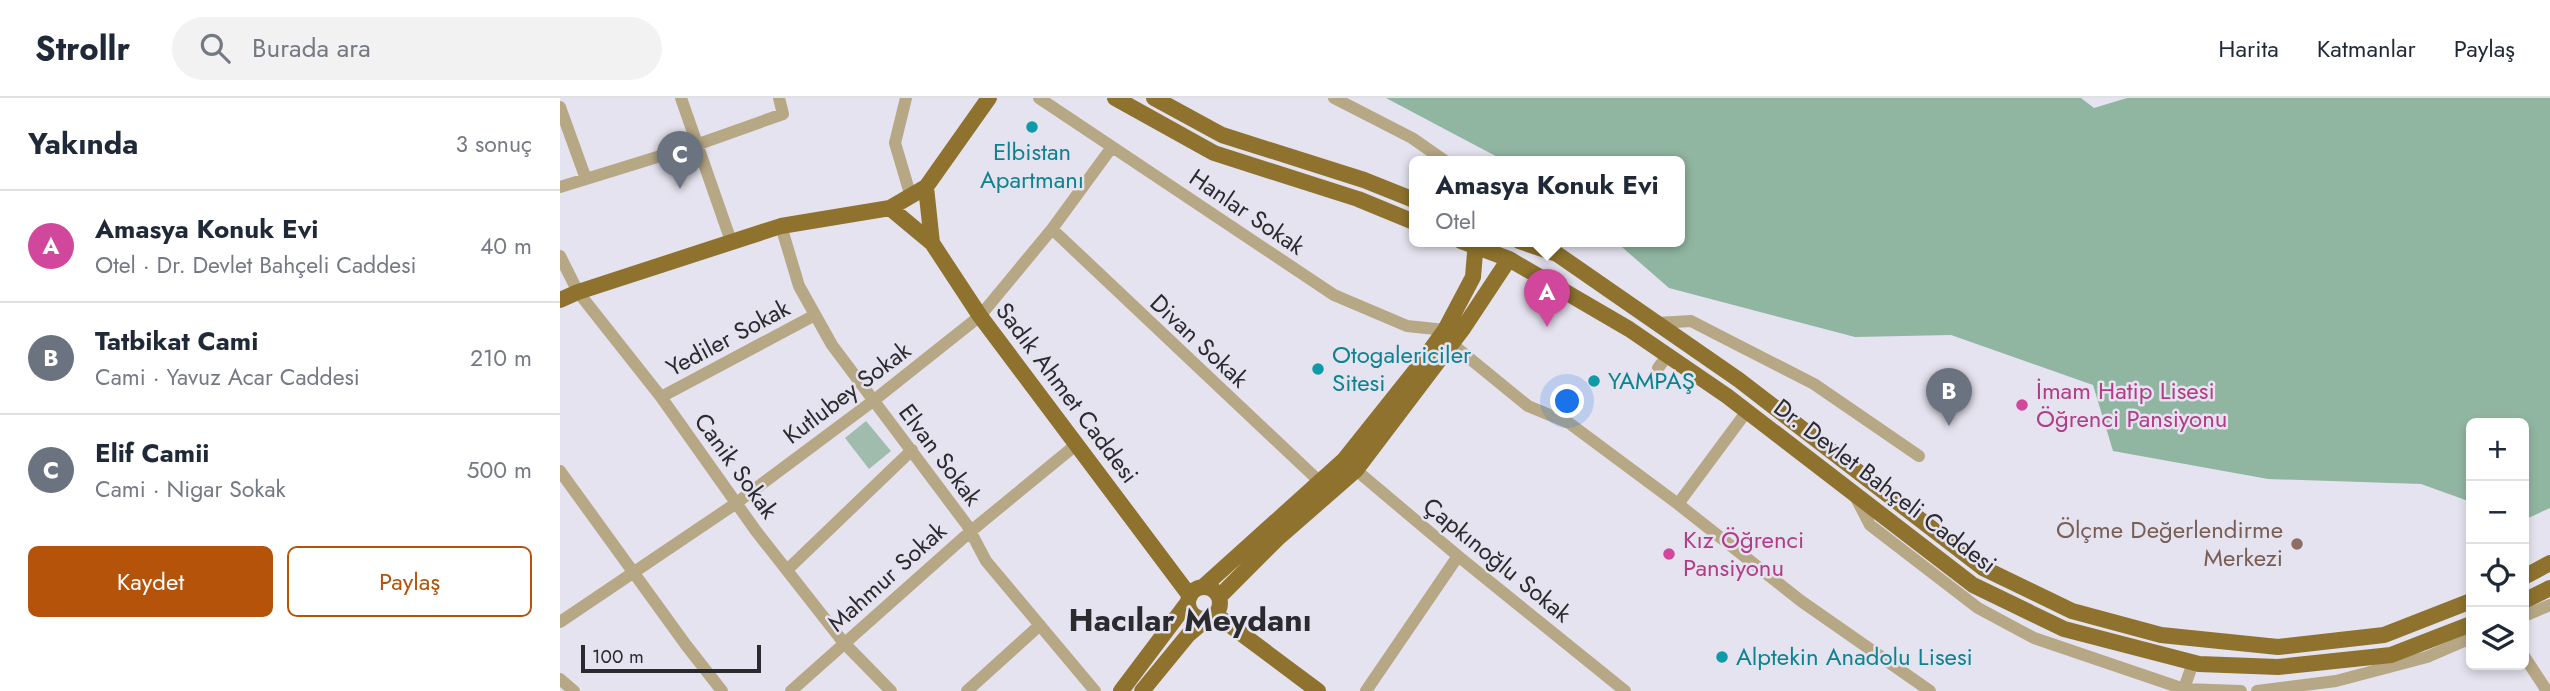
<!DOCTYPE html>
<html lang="tr">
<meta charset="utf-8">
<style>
:root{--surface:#fff;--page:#f2f2f3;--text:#1f2937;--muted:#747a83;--line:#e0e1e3;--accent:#b45309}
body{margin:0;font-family:Jost,sans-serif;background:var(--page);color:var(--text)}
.controls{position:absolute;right:21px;bottom:21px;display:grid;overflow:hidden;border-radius:10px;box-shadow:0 4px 10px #0003}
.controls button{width:63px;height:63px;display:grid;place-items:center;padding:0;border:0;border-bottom:2px solid var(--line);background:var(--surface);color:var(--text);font:35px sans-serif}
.scale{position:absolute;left:21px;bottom:18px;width:180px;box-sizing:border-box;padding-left:7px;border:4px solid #2b2a2f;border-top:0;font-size:19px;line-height:24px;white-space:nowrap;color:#2b2a2f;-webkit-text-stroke:5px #e5e3ef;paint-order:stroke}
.you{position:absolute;left:1008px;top:304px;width:24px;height:24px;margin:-18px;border:5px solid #fff;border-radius:50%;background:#1a73e8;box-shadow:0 0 0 10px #1a73e833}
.badge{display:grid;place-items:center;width:46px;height:46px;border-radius:50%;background:var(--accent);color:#fff;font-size:23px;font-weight:700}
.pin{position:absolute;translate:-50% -58px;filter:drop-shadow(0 2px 4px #0008)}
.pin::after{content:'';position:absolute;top:37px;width:24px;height:21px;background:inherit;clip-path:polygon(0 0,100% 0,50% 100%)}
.popup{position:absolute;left:849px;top:58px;width:276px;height:91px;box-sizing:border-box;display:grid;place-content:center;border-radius:10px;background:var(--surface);filter:drop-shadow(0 2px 5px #0005);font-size:23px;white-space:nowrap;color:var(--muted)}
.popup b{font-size:26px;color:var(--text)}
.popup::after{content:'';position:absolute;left:50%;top:100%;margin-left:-14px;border:14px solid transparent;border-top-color:var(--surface)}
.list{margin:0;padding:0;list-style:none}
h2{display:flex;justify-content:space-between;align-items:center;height:91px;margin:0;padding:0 28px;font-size:30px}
h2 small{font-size:23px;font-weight:400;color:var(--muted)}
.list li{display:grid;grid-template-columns:46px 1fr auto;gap:21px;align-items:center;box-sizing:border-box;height:112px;padding:0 28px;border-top:2px solid var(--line)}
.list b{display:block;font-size:26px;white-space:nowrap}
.list p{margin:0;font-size:23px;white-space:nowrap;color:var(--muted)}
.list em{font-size:23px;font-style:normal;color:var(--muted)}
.actions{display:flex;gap:14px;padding:21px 28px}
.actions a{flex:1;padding:16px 0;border:2px solid var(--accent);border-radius:10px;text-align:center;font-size:24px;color:var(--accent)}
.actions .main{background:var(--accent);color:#fff}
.icon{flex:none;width:38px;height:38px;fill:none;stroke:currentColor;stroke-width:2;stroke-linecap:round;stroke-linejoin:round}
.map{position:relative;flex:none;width:1990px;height:593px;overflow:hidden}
header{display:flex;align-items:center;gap:42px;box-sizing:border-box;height:98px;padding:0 35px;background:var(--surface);border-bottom:2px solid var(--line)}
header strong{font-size:33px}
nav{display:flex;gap:38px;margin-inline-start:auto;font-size:24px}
.search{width:490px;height:63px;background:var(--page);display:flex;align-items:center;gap:18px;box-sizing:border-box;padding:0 24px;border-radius:38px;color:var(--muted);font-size:26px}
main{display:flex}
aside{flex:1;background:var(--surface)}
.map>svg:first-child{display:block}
.green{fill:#a0bcad}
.forest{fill:#90b6a1}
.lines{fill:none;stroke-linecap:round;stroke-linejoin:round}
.minor{stroke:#b6a785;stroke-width:12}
.major{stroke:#8e722d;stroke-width:16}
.culture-dot{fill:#0f9aa8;stroke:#e5e3ef;stroke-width:2.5}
.hotel-dot{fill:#d1479c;stroke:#e5e3ef;stroke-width:2.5}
.education-dot{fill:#8d6e63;stroke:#e5e3ef;stroke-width:2.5}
.labels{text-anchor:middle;stroke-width:5;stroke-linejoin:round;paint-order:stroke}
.culture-label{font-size:24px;fill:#0d838f;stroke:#e5e3ef;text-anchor:start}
.street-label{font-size:24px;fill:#2b2a2f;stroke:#e5e3ef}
.hotel-label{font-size:24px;fill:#b23c85;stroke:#e5e3ef;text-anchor:start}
.education-label{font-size:24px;fill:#785e54;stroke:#e5e3ef;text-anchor:end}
.district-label{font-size:32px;font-weight:bold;fill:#2b2a2f;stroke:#e5e3ef}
</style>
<header>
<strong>Strollr</strong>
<div class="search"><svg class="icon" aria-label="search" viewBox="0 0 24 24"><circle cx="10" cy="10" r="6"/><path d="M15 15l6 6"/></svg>Burada ara</div>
<nav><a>Harita</a><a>Katmanlar</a><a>Paylaş</a></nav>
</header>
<main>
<aside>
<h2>Yakında<small>3 sonuç</small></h2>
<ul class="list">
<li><span class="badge" style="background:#d1479c">A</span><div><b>Amasya Konuk Evi</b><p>Otel · Dr. Devlet Bahçeli Caddesi</p></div><em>40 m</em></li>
<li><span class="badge" style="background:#6b7280">B</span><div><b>Tatbikat Cami</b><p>Cami · Yavuz Acar Caddesi</p></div><em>210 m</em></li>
<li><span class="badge" style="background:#6b7280">C</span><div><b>Elif Camii</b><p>Cami · Nigar Sokak</p></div><em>500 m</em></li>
</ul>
<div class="actions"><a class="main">Kaydet</a><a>Paylaş</a></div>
</aside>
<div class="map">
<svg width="1990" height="593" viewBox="0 0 1990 593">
<rect width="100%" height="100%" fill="#e5e3ef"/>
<path class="green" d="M306,323L331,353L309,371L285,340Z"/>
<path class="forest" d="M826,0H1521L1534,10L1567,0H1990V410L1964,422V325H1911V404L1861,386L1708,381L1553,353L1533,287L1391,237L1295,239L1109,190L1055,143H1120V63H945Z"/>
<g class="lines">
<path class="minor" d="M121,0L171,143
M346,0L335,45L351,99
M479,0L774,197L847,228L885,232L892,246L968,308L1009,325L1118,406L1241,503L1370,593
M774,0L852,40L885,63
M0,9L26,81
M0,89L136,47L223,16L219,0
M221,128L239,188L272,247L407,427L426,463L535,593
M492,131L759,383
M0,158L18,194L101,299L196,433L284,545L331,593
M1097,225L1131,223L1164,240L1254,286L1359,358
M1098,270L1108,257
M101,299L255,217
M790,367L898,458L1065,593
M0,373L126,547L162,593
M1295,398L1310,427L1418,510L1474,540L1624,591L1681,593
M1118,406L1187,313
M227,472L352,352
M1964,518L1990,507
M0,524L175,406L313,303L420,218L492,131L552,49
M1964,558L1987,593
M0,581L14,593
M231,593L411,433L517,346
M407,593L480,527
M806,593L898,458
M1623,593L1633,565
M1697,593L1776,583L1867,559L1911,540"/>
<path class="major" d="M555,0L654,55L798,101L854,124
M594,0L662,37L804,82L854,102
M366,89L372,145
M330,110L372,145L420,218L630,498
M901,143L949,161L1069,231L1167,298L1413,487L1504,531L1639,566L1718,569L1831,557L1911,526
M959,143L997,156L1179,282L1423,470L1512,513L1601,537L1718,549L1824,537L1911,503
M0,202L18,194L221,128L330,110L366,89L429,0
M1964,479L1990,465
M643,489L784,362L855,273L885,232L913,179L916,143
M628 505a16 16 0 1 1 32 0a16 16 0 1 1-32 0Z
M659,499L717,441L796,372L902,232L949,161
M1964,503L1990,490
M655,516L758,593
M561,593L628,504
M582,593L628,537L648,520"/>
</g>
<g class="culture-dot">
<circle cx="472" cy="29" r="7"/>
<circle cx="758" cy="271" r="7"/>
<circle cx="1034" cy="283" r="7"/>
<circle cx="1162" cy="559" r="7"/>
</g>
<g class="hotel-dot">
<circle cx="1462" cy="307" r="7"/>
<circle cx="1109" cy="456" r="7"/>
</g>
<circle class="education-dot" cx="1737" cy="446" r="7"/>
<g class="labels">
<g class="culture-label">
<text x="472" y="62" text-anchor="middle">Elbistan<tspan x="472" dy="28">Apartmanı</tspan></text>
<text x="772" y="265">Otogalericiler<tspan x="772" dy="28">Sitesi</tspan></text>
<text x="1048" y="291">YAMPAŞ</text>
<text x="1176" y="567">Alptekin Anadolu Lisesi</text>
</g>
<g class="street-label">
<text transform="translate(687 114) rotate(34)" y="8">Hanlar Sokak</text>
<text transform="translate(168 240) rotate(-28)" y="8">Yediler Sokak</text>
<text transform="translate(639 243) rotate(43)" y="8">Divan Sokak</text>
<text transform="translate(287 295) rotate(-37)" y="8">Kutlubey Sokak</text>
<text transform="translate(507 295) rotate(53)" y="8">Sadık Ahmet Caddesi</text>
<text transform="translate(380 357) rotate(53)" y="8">Elvan Sokak</text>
<text transform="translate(176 368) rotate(54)" y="8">Canik Sokak</text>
<text transform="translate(1325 388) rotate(37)" y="8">Dr. Devlet Bahçeli Caddesi</text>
<text transform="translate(937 462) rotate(39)" y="8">Çapkınoğlu Sokak</text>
<text transform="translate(327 479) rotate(-42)" y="8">Mahmur Sokak</text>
</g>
<g class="hotel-label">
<text x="1476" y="301">İmam Hatip Lisesi<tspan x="1476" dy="28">Öğrenci Pansiyonu</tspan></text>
<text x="1123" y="450">Kız Öğrenci<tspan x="1123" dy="28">Pansiyonu</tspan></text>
</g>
<g class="education-label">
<text x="1723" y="440">Ölçme Değerlendirme<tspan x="1723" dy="28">Merkezi</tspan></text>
</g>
<g class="district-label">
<text x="630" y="533">Hacılar Meydanı</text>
</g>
</g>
</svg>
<div class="controls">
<button>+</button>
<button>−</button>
<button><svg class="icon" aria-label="locate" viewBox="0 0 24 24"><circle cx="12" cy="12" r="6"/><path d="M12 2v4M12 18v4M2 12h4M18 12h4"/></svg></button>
<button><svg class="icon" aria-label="layers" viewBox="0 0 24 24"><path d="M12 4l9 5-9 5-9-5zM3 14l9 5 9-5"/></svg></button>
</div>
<div class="scale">100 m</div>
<div class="you"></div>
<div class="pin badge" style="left:987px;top:229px;background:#d1479c">A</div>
<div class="popup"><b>Amasya Konuk Evi</b>Otel</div>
<div class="pin badge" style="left:1389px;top:328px;background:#6b7280">B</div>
<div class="pin badge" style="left:120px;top:91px;background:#6b7280">C</div>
</div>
</main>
